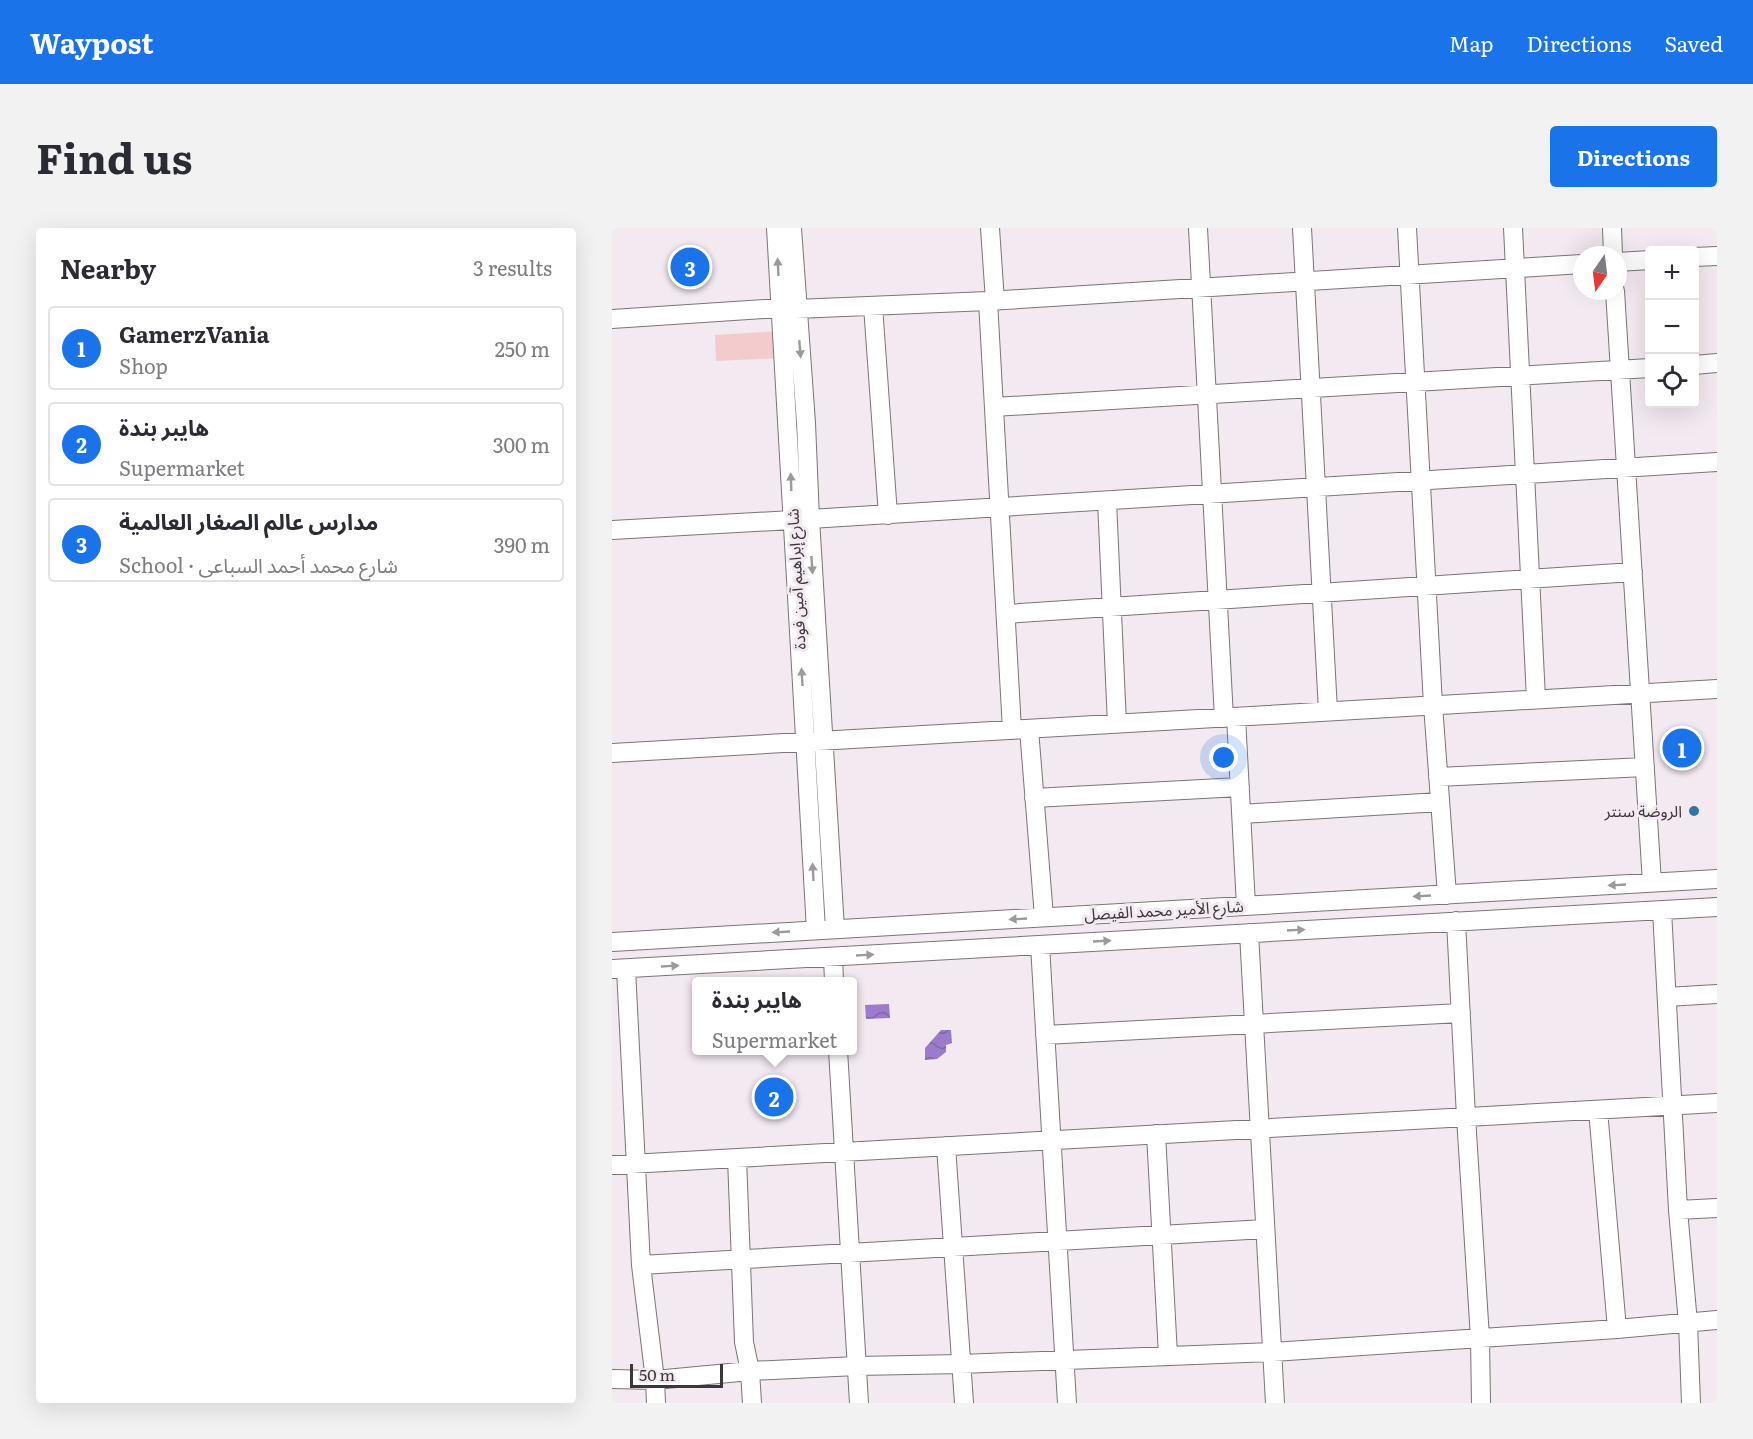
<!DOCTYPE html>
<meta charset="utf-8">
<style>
:root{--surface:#fff;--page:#f2f2f3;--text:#2b2b33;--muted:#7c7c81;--line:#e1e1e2;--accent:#1a73e8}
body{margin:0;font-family:Literata,"Noto Sans Arabic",serif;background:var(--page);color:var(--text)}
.controls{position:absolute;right:18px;top:18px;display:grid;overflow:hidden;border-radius:6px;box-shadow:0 6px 24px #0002}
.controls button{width:54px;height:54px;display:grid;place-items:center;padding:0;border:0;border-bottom:2px solid var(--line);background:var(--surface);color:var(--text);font:30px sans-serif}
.compass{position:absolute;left:961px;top:18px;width:54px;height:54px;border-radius:50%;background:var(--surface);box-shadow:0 6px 24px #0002;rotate:194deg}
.scale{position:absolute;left:18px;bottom:15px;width:93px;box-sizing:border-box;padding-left:6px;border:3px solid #3a3639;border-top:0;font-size:16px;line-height:21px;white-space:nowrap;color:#3a3639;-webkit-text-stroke:4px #f3e9f0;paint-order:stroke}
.you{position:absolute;left:612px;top:530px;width:21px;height:21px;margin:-15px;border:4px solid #fff;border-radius:50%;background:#1a73e8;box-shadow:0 0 0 9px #1a73e833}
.badge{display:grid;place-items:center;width:39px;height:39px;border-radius:50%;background:var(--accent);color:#fff;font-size:20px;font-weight:700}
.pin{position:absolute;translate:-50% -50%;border:3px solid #fff;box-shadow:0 2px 6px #0006}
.popup{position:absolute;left:80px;top:749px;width:165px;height:78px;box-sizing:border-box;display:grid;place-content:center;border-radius:6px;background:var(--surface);filter:drop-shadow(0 2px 4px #0005);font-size:20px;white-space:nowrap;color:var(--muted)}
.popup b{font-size:22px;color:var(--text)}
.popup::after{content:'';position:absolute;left:50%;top:100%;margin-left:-12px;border:12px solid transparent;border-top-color:var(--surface)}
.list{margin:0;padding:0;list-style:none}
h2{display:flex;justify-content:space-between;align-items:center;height:78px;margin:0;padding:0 24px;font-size:26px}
h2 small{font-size:20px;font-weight:400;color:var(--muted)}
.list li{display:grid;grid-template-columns:39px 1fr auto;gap:18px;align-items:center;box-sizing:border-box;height:84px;margin:0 12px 12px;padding:0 12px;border:2px solid var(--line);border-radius:6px}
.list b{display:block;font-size:22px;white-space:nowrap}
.list p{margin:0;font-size:20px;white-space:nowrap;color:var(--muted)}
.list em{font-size:20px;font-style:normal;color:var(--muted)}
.icon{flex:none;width:33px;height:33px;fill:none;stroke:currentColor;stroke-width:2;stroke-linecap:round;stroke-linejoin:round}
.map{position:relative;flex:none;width:1105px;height:1175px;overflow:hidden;border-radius:6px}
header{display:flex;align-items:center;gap:36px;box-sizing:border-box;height:84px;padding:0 30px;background:var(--accent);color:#fff}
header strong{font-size:28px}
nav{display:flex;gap:33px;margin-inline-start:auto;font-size:21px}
.intro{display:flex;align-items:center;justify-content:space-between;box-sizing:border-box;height:144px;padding:0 36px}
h1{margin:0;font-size:42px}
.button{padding:15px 27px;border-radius:6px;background:var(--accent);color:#fff;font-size:21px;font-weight:700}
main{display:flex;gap:36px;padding:0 36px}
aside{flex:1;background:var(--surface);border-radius:6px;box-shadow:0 6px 24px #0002}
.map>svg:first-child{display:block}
.garden{fill:#f3cbcc}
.water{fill:url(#water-waves)}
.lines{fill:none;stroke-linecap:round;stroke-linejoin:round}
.minor-casing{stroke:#7c7479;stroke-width:20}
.minor{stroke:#fff;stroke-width:18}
.oneway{fill:#9c9a9c}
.poi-dot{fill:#3274aa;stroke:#f3e9f0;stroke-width:2}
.labels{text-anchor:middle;stroke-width:6;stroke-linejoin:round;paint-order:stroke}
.street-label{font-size:16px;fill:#3a3639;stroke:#f3e9f0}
.poi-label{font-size:16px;fill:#3a3639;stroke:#f3e9f0;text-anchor:end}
</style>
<header>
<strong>Waypost</strong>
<nav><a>Map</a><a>Directions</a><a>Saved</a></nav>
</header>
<div class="intro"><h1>Find us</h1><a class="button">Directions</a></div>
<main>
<aside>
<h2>Nearby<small>3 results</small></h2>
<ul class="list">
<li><span class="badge">1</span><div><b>GamerzVania</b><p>Shop</p></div><em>250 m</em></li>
<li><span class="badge">2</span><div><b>هايبر بندة</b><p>Supermarket</p></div><em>300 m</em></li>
<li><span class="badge">3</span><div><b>مدارس عالم الصغار العالمية</b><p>School · شارع محمد أحمد السباعى</p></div><em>390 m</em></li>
</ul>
</aside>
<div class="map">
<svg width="1105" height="1175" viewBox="0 0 1105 1175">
<defs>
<pattern id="water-waves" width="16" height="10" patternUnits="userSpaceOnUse" patternTransform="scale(1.5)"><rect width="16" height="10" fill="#9c7bcc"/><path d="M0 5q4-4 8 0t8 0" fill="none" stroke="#8066a7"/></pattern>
</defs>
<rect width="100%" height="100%" fill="#f3e9f0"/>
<path class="garden" d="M168,103L170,130L104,133L103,107Z"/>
<path class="water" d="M277,776L278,790L254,791L253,777Z
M329,802H339L340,815L334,817V824L325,831L313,832V820Z"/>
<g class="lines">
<g class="minor-casing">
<path id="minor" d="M164,0L204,702
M180,0L194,195L198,291L223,701
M378,0L383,73
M586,0L612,490
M690,0L716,483
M795,0L821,477L835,667
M901,0L924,471
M1000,0L1001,27
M1082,29L1105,28
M1006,34L1038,32
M1003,63L1040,655
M376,73L400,502
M261,78L276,287
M184,81L376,73L970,36
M0,91L168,80
M1082,137L1105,135
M382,179L1038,140
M495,273L505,496
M198,291L1105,234
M0,302L180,292
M394,386L1021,344
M624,489L634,678
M417,501L432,689
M0,525L1105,461
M826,549L1033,539
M422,570L628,559
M629,586L828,574
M1050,682L1066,982L1076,1095L1079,1175
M844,693L854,889L868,1110L869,1175
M637,705L663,1175
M0,714L1105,651
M428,717L455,1175
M221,729L222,754
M0,741L1105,679
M14,741L29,1037L43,1152L44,1175
M1055,769L1105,766
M433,807L849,785
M226,822L247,1175
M986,882L1005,1101
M544,906L556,1127
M334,918L352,1175
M125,930L132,1114L138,1143L140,1175
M0,937L1105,875
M1066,982L1105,980
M29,1037L653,1001
M0,1151L43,1152L138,1143L245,1138L349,1136L661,1124L1005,1101L1105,1092"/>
</g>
<use href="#minor" class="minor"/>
</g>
<defs><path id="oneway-solid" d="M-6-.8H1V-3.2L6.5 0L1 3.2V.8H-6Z" transform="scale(1.5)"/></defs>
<g class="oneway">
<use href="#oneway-solid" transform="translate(166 39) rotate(-93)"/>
<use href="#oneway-solid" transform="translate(188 121) rotate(85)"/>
<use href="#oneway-solid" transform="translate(179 254) rotate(-92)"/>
<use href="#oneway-solid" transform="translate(200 337) rotate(86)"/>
<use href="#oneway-solid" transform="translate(190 449) rotate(-93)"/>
<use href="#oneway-solid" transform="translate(201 644) rotate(-93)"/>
<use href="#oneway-solid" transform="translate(1005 657) rotate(177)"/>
<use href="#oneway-solid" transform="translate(810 668) rotate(177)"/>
<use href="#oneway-solid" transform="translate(406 691) rotate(177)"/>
<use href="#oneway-solid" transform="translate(684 702) rotate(-3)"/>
<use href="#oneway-solid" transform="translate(169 704) rotate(177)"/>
<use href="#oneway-solid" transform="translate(490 713) rotate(-3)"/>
<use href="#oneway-solid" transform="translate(253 727) rotate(-3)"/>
<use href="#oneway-solid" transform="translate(58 738) rotate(-3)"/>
</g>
<circle class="poi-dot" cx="1082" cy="583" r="6"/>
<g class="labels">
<g class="street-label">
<text transform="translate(184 351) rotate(-93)" y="6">شارع إبراهيم آمين فودة</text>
<text transform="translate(552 682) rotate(-3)" y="6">شارع الأمير محمد الفيصل</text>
</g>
<g class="poi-label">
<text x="1070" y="589">الروضة سنتر</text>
</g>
</g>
</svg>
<div class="controls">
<button>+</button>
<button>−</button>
<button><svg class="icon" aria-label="locate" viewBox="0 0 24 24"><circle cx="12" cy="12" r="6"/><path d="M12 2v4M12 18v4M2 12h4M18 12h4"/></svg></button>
</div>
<svg class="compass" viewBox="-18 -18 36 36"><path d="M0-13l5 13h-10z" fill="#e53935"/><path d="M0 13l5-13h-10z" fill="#7c7c81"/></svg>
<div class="scale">50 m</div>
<div class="you"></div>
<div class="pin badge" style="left:1070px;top:520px">1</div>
<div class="pin badge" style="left:162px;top:869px">2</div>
<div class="popup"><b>هايبر بندة</b>Supermarket</div>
<div class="pin badge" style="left:78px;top:39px">3</div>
</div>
</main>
